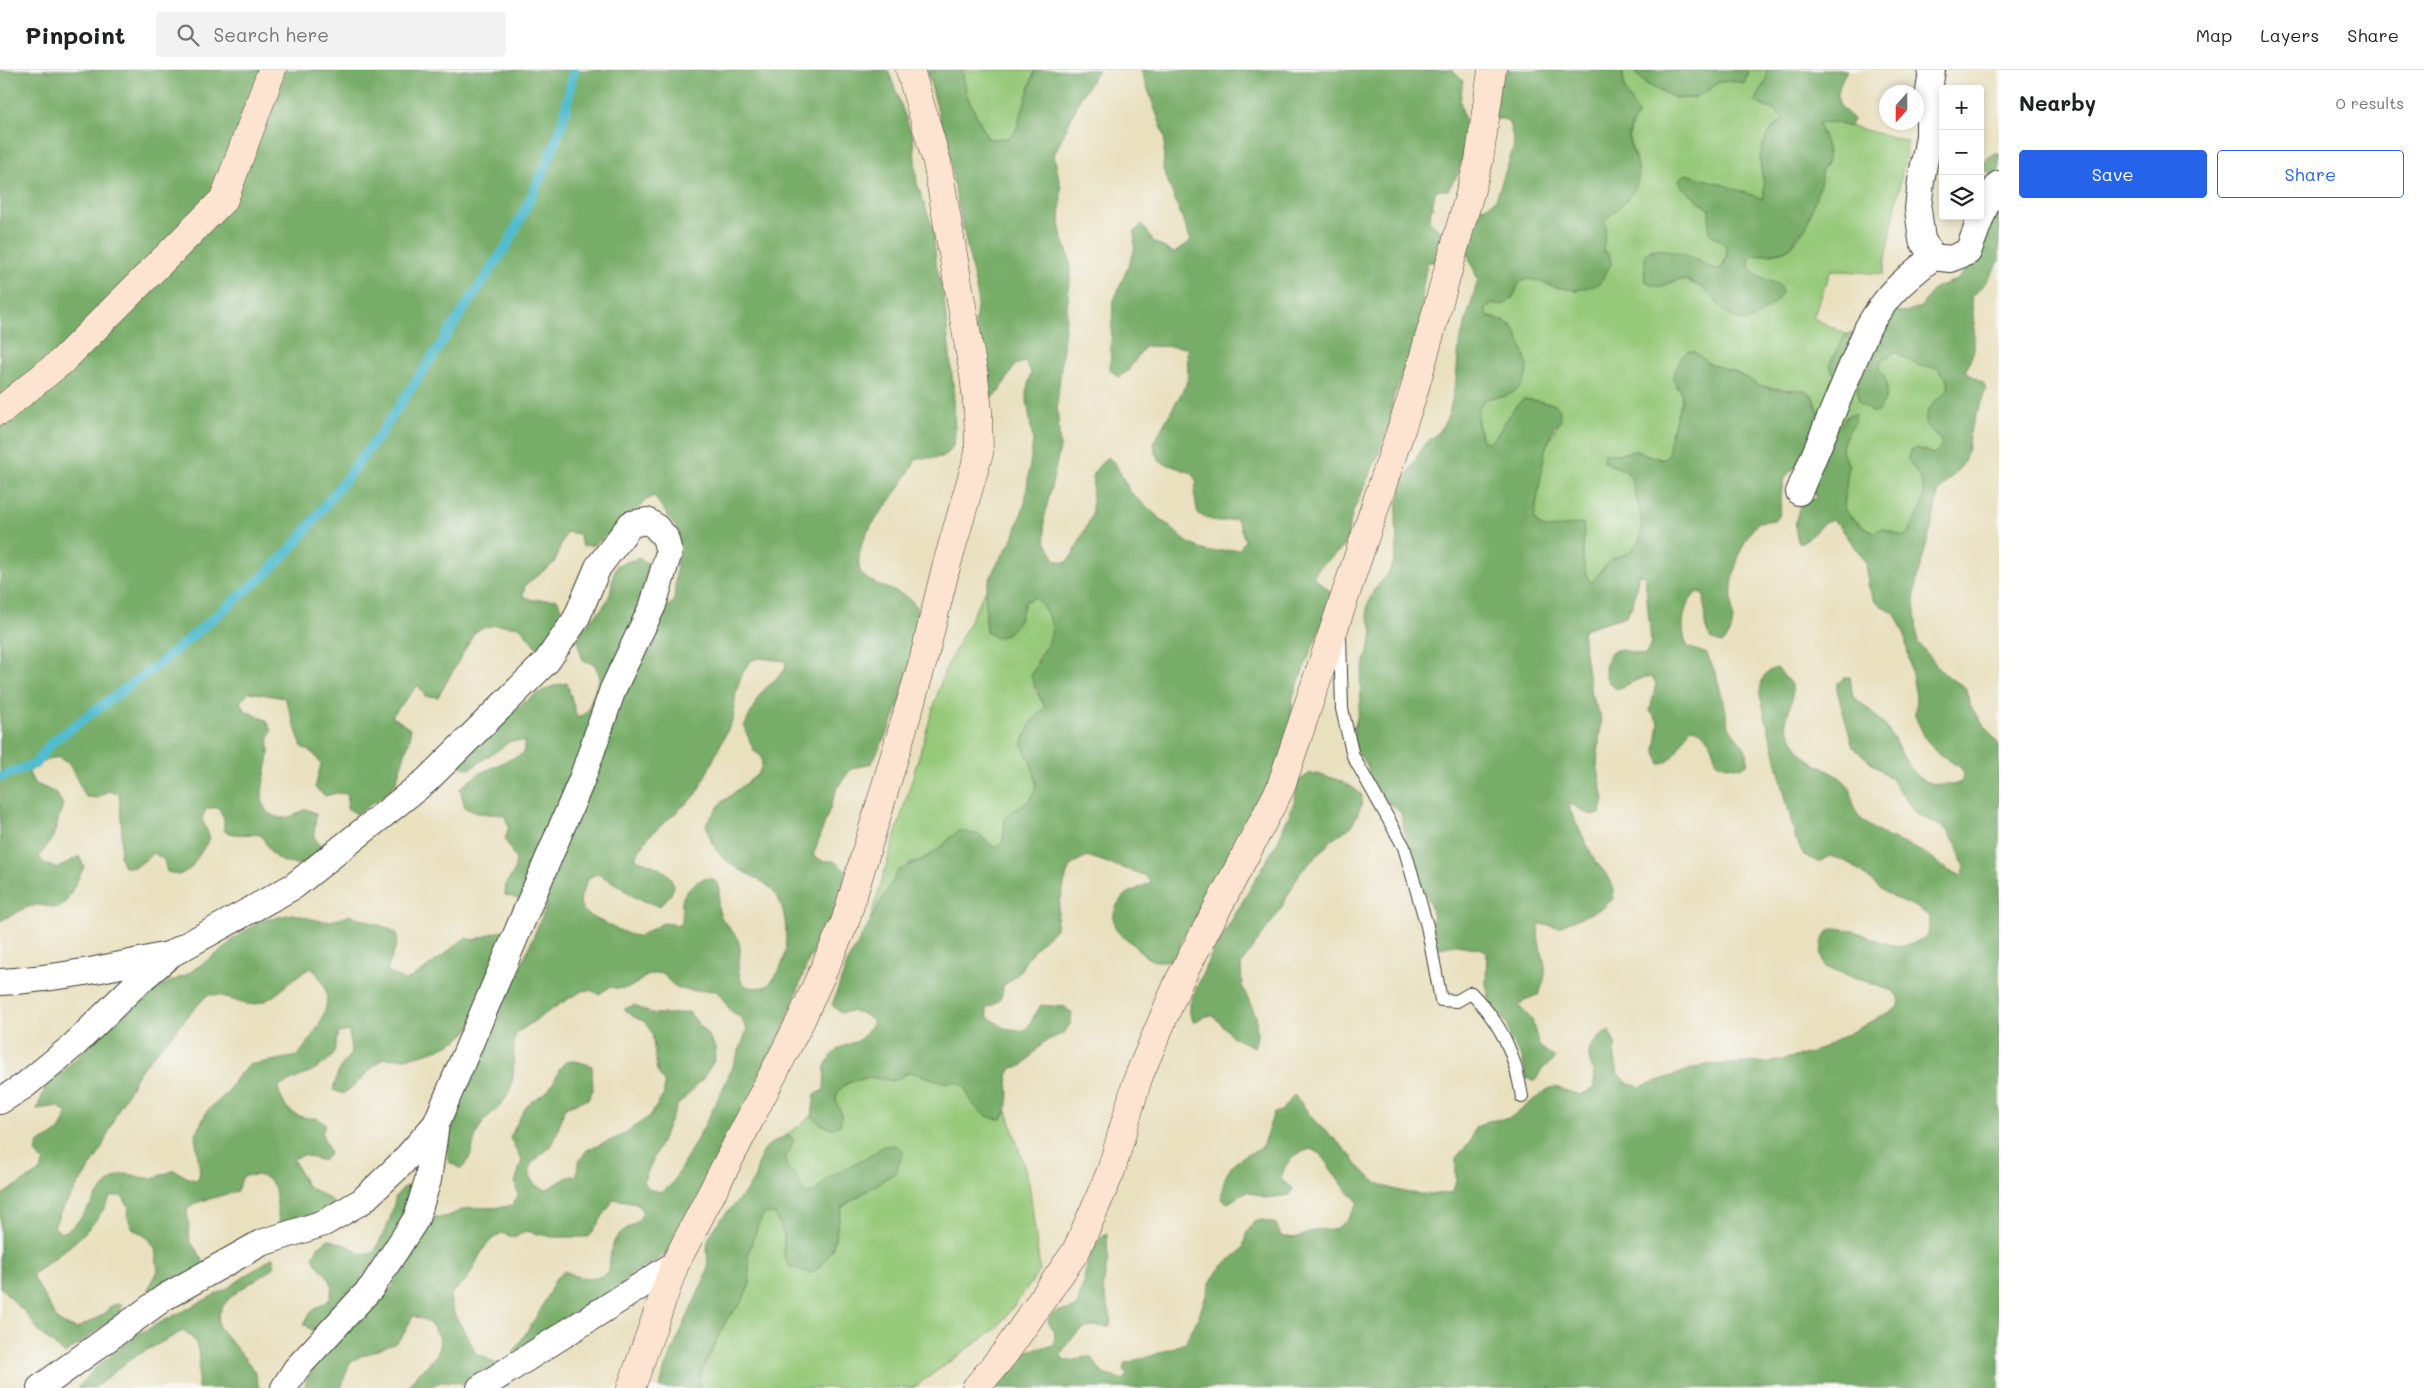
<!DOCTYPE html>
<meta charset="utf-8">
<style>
:root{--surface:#fff;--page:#f2f2f2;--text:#202124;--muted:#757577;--line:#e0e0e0;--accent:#2563eb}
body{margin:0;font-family:Mali,sans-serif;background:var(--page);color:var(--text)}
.controls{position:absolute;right:15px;top:15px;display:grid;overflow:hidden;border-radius:5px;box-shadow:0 2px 8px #0003}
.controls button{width:45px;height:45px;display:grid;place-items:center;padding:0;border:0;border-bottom:1px solid var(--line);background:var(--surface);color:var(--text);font:25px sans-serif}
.compass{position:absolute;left:1879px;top:15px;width:45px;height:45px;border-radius:50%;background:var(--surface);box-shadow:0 2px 8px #0003;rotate:201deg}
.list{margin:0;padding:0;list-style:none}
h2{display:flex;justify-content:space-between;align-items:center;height:65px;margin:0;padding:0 20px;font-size:21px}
h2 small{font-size:16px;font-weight:400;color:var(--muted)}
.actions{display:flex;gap:10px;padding:15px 20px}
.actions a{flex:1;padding:11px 0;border:1px solid var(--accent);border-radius:5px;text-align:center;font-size:18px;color:var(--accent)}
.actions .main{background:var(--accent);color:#fff}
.icon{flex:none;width:28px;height:28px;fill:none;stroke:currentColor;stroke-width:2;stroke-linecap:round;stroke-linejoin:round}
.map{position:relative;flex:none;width:1999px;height:1318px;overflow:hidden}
header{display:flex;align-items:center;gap:30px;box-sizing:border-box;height:70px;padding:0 25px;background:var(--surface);border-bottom:1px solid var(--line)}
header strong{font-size:24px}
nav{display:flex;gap:28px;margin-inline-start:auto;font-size:18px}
.search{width:350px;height:45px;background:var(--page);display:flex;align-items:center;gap:12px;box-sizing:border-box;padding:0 18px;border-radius:5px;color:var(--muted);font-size:19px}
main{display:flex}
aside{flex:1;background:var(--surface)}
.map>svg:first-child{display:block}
.green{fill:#96c979;stroke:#59724a}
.forest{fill:#78ad69;stroke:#4a6442;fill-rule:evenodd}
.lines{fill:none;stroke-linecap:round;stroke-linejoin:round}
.stream{stroke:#52bcce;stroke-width:10}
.lane-casing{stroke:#3b3934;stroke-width:14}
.street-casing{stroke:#3b3934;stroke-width:28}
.secondary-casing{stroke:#3b3934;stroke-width:29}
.lane{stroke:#fff;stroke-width:12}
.street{stroke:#fff;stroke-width:26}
.secondary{stroke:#fde4d0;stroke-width:28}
</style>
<header>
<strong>Pinpoint</strong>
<div class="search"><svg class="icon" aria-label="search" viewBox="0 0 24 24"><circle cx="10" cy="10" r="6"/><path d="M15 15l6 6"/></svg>Search here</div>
<nav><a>Map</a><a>Layers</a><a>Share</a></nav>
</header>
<main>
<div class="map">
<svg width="1999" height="1318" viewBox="0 0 1999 1318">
<rect width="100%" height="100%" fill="#f6f6f2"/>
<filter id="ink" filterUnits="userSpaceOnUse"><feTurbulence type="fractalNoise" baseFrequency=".02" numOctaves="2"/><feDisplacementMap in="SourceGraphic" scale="10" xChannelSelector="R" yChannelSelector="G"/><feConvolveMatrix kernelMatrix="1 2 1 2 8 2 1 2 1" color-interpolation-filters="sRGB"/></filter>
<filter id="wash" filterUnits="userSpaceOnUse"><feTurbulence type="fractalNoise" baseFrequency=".0096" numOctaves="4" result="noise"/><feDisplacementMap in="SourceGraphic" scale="20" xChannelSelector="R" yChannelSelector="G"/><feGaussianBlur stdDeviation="1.12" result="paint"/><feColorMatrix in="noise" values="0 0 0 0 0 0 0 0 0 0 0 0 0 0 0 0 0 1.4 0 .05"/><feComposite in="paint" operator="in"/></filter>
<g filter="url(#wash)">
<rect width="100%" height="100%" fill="#e9e0be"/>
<path class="green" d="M962,0H1035L1016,61L1008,68L988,69L967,26Z
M1622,0H1633L1662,23L1708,21L1719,12L1748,7L1749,0H1767L1768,2L1762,36L1772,39L1784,49C1770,57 1761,74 1760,89C1760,104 1767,115 1763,129L1721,114L1685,104L1688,122L1709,139C1711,154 1709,164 1724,173L1727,181L1723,196L1716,200L1688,186L1651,179L1644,202L1645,209L1651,215L1660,216L1683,209L1708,220L1718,234L1752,250L1777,230L1773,212L1758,207L1749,195L1750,187C1761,184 1783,185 1791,177C1810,157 1815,129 1821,103C1822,98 1827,95 1828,90C1830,77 1820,65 1818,53L1834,52L1908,71L1883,204L1831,200L1813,248L1846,264L1830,293L1832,302L1856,311L1860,332L1884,305L1879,299L1882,290L1895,282L1919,296L1936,297L1947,309L1949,316L1945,324L1932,333V362L1938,366L1942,373L1939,381L1933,384L1917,378L1910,381L1908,389C1923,414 1930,419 1917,447C1913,455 1910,462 1903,467L1889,460L1875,462L1867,459L1848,445L1844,439L1848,394L1842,380L1843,372L1854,352L1837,358L1823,355L1812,325L1758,315L1737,303L1708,293L1694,282L1676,316L1681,321L1682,330L1670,368L1669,385L1664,390L1635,381L1620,384L1604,383L1610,395C1631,401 1631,406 1636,425C1641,444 1648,469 1629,483C1624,487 1617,486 1612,490C1603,496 1597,506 1591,514C1578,494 1586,477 1583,454L1551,458L1541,457L1534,450L1545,379L1560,351L1555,334L1524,329C1509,339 1504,360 1490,372L1483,371C1479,360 1471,334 1488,328C1493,327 1499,327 1504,326L1519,270L1514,257L1502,250L1487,246L1486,239L1492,233L1513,228L1519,213L1527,209L1535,210L1559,218L1577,220L1598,214L1611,194L1609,185L1603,180L1605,166L1604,151L1636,116L1637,93L1629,70L1631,56Z
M986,519V562L1019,551L1025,532L1036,527L1050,546L1053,558L1051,570L1038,587L1034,618L1045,637L1031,653L1022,674C1028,689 1043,712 1032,728C1025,736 1013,740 1005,747L1003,772L995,778L979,765L951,767C940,779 925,790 909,794L870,850L944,602Z
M911,1002L943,1012H955L965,1016L1002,1049L1007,1041L1029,1112L1040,1201L997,1258L913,1318H700L699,1307L727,1249L741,1233L750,1214L748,1184L759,1153L764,1143L775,1144L784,1165V1187L832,1180L842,1137L896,1102L884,1076L867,1088L829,1107L815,1122L804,1125L796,1105L787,1099L785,1089L794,1070L787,1065L812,1046L819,1053C824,1048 831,1042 835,1035C837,1032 836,1027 837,1024C844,1007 878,1006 892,1011Z"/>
<path class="forest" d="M0,0H888L913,67L917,114L933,158L936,193L944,228L954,324C950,343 965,379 941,387C934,389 924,387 917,388C910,400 903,413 895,424C879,447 857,466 859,496C860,517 904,517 915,535C927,556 900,637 889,659C884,671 877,681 872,693L851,699L837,718L813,786L823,791H834L846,801L842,825L824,866L808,891L770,996L668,1182L648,1197L636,1200L626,1209L612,1230L513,1283L540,1241L556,1208L565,1201C582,1210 593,1212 609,1202C610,1186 610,1168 626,1159C635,1154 638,1152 643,1143L637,1133L614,1129L589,1167H552L526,1161L514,1168L502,1163C481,1173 479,1191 467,1209C462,1215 455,1220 450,1226C451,1247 468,1262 475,1282L495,1293L504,1300L478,1318C462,1314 444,1305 430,1318H409C415,1297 455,1284 435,1260C429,1252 424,1249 413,1246L402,1267L394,1274L359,1287L349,1294L341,1318H304C309,1299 337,1265 352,1252C368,1240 384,1230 395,1213L386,1204L314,1262L304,1254L310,1243L330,1229C336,1203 322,1207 313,1187L318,1177L329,1169L351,1177L361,1185L374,1183L390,1149L396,1126L404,1117L416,1114C420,1129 424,1149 443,1147C452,1146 460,1139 469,1138C484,1137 498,1139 512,1135L518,1125L515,1113L522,1090L510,1068C515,1058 520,1045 527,1036C532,1029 543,1026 549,1019C564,1000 555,982 592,996L593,1020L588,1029L565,1037L555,1069L548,1079L531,1094C528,1109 532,1115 546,1120L566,1108L577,1105L578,1093L587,1080L621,1066L650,1046L664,1024V1012L657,1001L652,963L645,952L634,947L624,939L635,935C652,948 669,944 689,942L711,969L716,980L714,991L702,1010L677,1036L643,1112L651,1120L662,1122L672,1114C700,1065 728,1014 747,960L741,948L731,941L717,921C694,919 678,927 663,903C636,902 641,924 610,917L599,924C596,923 591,920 588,920C579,919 528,956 516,963C511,981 516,1000 511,1017C506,1035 489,1042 480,1057C471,1072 475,1086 461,1099L449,1092L447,1080L453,1041L492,939L518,903L547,835L543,824L519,829L505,825L506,813L514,802L516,790L505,769L509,756L504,745L477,743L465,738L460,718L480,703L524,683V671H511L470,699L458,696C487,668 525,618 567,613L577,648L587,642L600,607L595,595L583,590C568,555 595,554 608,529C613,519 611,506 617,495L639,488L650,495L640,529V540L655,545L674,532L679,462L654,426L643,432L637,442L594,475L582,476L579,464L566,462L554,493L525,515L523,526L533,530L557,529C568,550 561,561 549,578L536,577L520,557C503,555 490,553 475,562L438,627L425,626L418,615L392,646L410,659V669L395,714L387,723L357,744L347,738L348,724L337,723L325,726L315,718L321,694L314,684L302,677L285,628L249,622L240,632L246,641L266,650L272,660C267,671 269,672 269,683C268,703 250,738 276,747C287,750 296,745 305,739L316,743L314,767L320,776V788C307,796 286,797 274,786C269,781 265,771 261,765C245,763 239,767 224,761V748L218,737L206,739L202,749L210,768L190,799L179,805L167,802L164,790L154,783L136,797H124L120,786L122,761L119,724L108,721L98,728L86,727L69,694L58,687L35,694L29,703L34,713L56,723L63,734L53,767L39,787L47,795L58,798L79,786L84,797L66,832L59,838L38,835L28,837L0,851ZM758,588L786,591L785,600L760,624L744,657L754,681L761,686L762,696L758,704L722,732L706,754C708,760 709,767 712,773C737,818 787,794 786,869C786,889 781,902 767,916C758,918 748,920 742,912C734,900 744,882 738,870C734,860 721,852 719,841C717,834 720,825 719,818C714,799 693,812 686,822C678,832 685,844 681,855L663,853L639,866L630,865L590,846L583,840L580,833L581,825L589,808L596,804C609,809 616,814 627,822C637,830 649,833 660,836L671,824L674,816C669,797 651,796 635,788L649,766L696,725L733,649L736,622L741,606L750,591Z
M927,0H962L967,26L988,69L1008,68L1016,61L1035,0H1099L1082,25L1054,85L1061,119L1060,160L1070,190V210L1057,335L1060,378L1044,449L1045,471L1055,490L1066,493L1073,484L1092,445L1093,403L1107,387L1115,393L1130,422L1187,472L1208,482L1240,479L1245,470L1237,449L1217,452L1198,444L1194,422L1197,412L1192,403L1160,392L1155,383L1154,372L1188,311L1187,277L1145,276L1127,302L1118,307L1110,300L1113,233L1134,182L1135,161L1142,154L1154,172L1174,183L1191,171L1163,99L1165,67L1141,0H1452L1463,11L1460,31L1467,61L1459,102L1448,120H1436L1429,150L1445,165L1438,192H1427L1422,223L1424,244L1410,288L1393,327L1390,350L1379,384L1353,441L1345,476L1319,498L1313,507L1329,520L1332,528L1293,626L1291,656L1273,718L1182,869L1177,889C1147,894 1151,890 1130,872C1128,869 1124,868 1121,865C1109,856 1113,837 1123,827C1129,821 1143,817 1151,812L1144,805L1087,786C1082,789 1074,792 1070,797C1065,804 1056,849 1056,859C1048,867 1039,874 1032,882C1021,896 1020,908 1003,915C1003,929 999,933 986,938L988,947L1005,958L1025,961L1041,935L1065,937L1072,943L1070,954L1064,963L1044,972L1022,996L1012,998L1007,1007C1010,1021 1010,1036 1002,1049C982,1049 970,1034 965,1016L955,1012H943L911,1002L892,1011C877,1006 844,1006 837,1024C834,1032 839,1036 841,1043C842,1046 841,1051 840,1055L831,1059L819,1053L812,1046L815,1024L824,1020L825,996L831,986L839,978L858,971L866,963L873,952C862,941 855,940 841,943L832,935L848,891L898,801C905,797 911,795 919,791C935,784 947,771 959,760L979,765L995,778L1003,772L1005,747C1013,740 1025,736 1031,728C1043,712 1028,689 1022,674L1031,653L1045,637L1031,607C1045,571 1067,564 1035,527L1025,532C1020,549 1015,564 996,568L986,562V519L995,497L1013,468L1025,433L1033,371L1026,323L1031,302L1025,292L1015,295L999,322L991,328L977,287L974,263L978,228L953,111L951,90Z
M1490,0H1622L1625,21L1638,43C1635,49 1630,57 1629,64C1627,79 1642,93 1638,109C1635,125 1615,141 1604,151L1606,158L1603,180L1609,185L1611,194L1599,214L1577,220L1559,218L1535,210L1527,209L1519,213C1513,227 1509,240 1492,233L1486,239L1487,246C1517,258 1509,249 1523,280C1531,299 1528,318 1506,326C1498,328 1486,325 1481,334C1474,346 1478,359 1482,371L1490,372C1504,360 1509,339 1524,329L1555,334L1560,339V351L1554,358L1545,379L1534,449L1541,457L1551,458L1583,453C1586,477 1577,493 1591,513L1608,493L1614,488L1629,483L1640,470L1642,463L1641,445L1631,407L1626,401L1603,391L1604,383L1620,384L1635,381L1663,390L1669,385L1670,368L1682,330L1681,321L1672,308L1682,286L1688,281L1695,282L1708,293L1737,303L1758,315L1772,319L1805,320L1812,325L1821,348L1837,358L1847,346L1855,344L1854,352L1843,372L1842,380L1848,394L1844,439C1850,449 1863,458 1875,462L1882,458L1903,467C1910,462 1913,455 1917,447C1930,419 1923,414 1908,389L1910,381L1917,378L1933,384L1939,380L1942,373L1938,366L1926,356C1924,333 1940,333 1949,316L1947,309L1936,297L1919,296L1895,282L1882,290L1879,299C1891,314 1888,326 1879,341L1871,342L1859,332L1856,311C1843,308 1833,307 1830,294L1846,264L1854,263L1891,241L1906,242L1921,237L1935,217L1957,210L1968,197L1999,135V192L1986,212L1971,228L1974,252V280L1966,301L1985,315V322L1969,363L1968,378L1963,394L1938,423L1933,451L1917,508L1914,532L1918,572L1938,597L1949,608L1962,615L1967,621L1970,636L1999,675V1318H996L1027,1281L1054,1275L1055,1261L1050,1257L1048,1249C1055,1237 1066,1244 1077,1236C1084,1217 1087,1172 1107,1164L1108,1188L1103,1217L1112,1251L1109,1257C1104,1257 1097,1256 1093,1256C1078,1259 1066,1272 1061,1285L1064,1291C1074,1292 1081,1286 1091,1287L1103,1304L1124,1310L1127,1305L1123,1299L1125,1293L1154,1285L1185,1273L1198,1248L1211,1211L1220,1198L1243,1179L1246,1164L1254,1152L1262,1150L1276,1154L1281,1166C1299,1170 1299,1166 1315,1160C1321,1158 1325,1161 1331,1160C1343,1157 1354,1143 1358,1132L1347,1121L1319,1083L1312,1079C1295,1082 1284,1092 1281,1110L1293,1118L1290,1125L1267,1128L1247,1121L1228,1133L1222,1129C1221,1109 1230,1093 1248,1084C1254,1082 1258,1081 1262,1077L1274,1043L1281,1041L1294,1025C1303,1033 1307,1043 1315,1051C1324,1061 1334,1068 1343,1077C1352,1086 1359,1098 1368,1106C1389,1124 1427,1127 1453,1122L1456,1110V1088L1470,1072L1475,1058L1488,1051L1510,1048L1548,1019L1555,1017L1580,1025L1593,1019C1600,993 1571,984 1609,961L1615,974V988L1618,1004L1628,1013L1640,1017L1703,995L1771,992L1812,983L1897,938L1900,932L1898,925L1892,921L1825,897C1820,884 1820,875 1826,863C1853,846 1885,888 1916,872C1920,870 1926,868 1928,862C1929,858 1928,851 1929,847C1918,835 1902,832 1888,824C1868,811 1855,791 1830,786L1818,792L1804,785L1796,770L1760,625C1761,611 1762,602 1777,598C1781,603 1786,608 1790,613C1797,626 1787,640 1786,653C1791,668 1800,685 1814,693C1826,700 1836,703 1846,713C1855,722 1850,732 1856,742C1870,764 1902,771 1924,783C1937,790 1946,804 1963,805L1964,798L1956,774L1946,759L1915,743L1891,709L1853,677L1837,620L1838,613L1844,608L1850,607L1853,627C1861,632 1882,651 1887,658C1903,682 1910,715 1944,715C1951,715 1956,715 1962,711L1964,704L1961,698L1936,682L1925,668L1915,646L1916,626L1904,563L1895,543L1880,535L1874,529L1868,515L1866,492L1838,454L1832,450C1817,454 1814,468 1799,473C1793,460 1795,444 1803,432L1817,428L1800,396C1776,405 1784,427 1779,446L1774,450L1759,452C1744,466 1733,498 1732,518C1730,538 1739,558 1723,573C1699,570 1706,543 1704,526L1698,522C1682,533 1679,561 1688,577L1707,584L1716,604L1726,641C1725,667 1752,671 1747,694L1741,698L1718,694C1711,679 1711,660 1691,658C1680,670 1677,692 1660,694L1655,681L1659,653L1650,641L1656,613L1652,607H1644L1617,619C1601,611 1603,594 1612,581C1623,577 1634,585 1646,585L1651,572L1645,506L1639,503L1633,534L1626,546L1587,558L1582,562L1591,625L1600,645L1601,652L1597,694L1604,730L1600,744C1584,748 1580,735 1567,734L1595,791L1609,807L1614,820L1613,829L1603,838L1559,857L1539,854C1534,883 1556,892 1538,925L1524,930L1519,936L1532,950L1539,976L1555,988C1552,993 1549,993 1545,997C1540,1001 1539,1007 1533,1011L1526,1008L1522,987L1510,969L1508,955L1491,936L1486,914L1487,884L1483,879L1456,875L1438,878L1432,874L1429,860L1434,846L1426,824L1411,796L1401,744L1397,738L1384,730L1369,705L1368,697L1355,678L1352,669L1361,630L1360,609L1372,568L1373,560L1367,545V536L1373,521L1388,504L1394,491L1397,476L1396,446L1400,418L1423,376L1441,360L1449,344L1456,311L1459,274L1478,210L1465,177L1477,138L1486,137L1496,129L1513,79L1514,71L1509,53L1504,49H1495Z
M1633,0H1749L1744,14L1734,11L1719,12L1708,21L1693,28L1677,29L1646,14Z
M1767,0H1847C1841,10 1833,28 1842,38C1846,42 1850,45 1853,50L1849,57L1834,52L1818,53L1826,74L1828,90L1821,102V111L1806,158L1799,164L1791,177L1784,181L1750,187L1749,195L1758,207L1780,215L1782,223C1776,232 1769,238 1760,244C1757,246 1754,249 1751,250C1726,258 1712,213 1684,210C1669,208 1661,225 1645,210V184C1663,171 1698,191 1716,200L1724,196C1731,176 1725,174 1709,163V139L1682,117L1679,109L1685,104L1721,114L1763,129C1766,117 1763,109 1761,97C1758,79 1768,59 1784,49L1772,39L1755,32L1766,10Z
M1995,83H1999V109L1986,101L1984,93L1989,87Z
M1311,703C1331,707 1347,711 1362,725L1361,736L1352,756L1333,769L1299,804L1279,842L1241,894L1242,916L1256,946L1257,967L1254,977L1234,968L1213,945L1202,947L1194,953L1190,944V933L1209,889L1278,771L1295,730L1298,711Z
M292,844C322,850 320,856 351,845C363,850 389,857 397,863V873L387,901L405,911L423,901L465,868L474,870L503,860C503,866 504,873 503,879C501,889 472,958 466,963C450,979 406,992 384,988C369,999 358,1014 343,1024L333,1020L339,999L351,983L349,961L338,963C336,970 336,976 334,982C330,996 291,1010 278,1017C282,1038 295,1050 317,1048L325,1053L322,1064L330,1083L323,1091L303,1085L293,1089L306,1115L333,1131V1142L281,1158C272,1135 287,1099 243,1106L237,1121L195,1133L187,1140L190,1171L202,1188L204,1198L157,1224L148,1219L158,1201L155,1178L149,1169L131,1157L128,1147L129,1137L122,1126H111C92,1164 64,1180 32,1205L58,1251L76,1259L103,1245L111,1236L121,1233V1243L65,1284L40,1263L28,1246L0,1217V1126L40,1101L44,1092L36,1084L38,1073C56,1064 61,1063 66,1043L58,1036L37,1039L45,1018L115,951L165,914L186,905L225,878L233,869L261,851ZM311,898C344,927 318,958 298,986L248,995L236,1008L226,1024L207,1041L195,1065L200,1102L198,1110L190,1109L174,1100C167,1103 159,1107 152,1108C140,1110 130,1100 118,1106C95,1117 83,1157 61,1163L54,1157L61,1141L100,1082L117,1042L139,1002L206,926C223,920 238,937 255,934C279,930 290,906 311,898Z
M787,1065L794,1070L785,1089L787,1098L796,1105L805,1125L815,1122L829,1107L867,1088L884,1076L895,1075L904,1081L896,1102L842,1137C836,1160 835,1191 811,1203L790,1197L784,1187V1165L775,1144H764L759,1153L748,1184L750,1214L741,1233L727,1249L699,1306L700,1318H660L665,1297L707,1203C709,1191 705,1180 709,1168C719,1146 739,1133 752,1113C758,1103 757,1089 764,1080C768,1074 780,1069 787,1065Z
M273,1187L275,1196C257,1213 212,1227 219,1257L255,1301L259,1318H198C198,1298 205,1271 183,1261L132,1288L94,1318H78L94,1299L138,1264L228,1218Z"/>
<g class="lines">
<path class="stream" d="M0,707L35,694L51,673L159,594L265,505L297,472L382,362L509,172L547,94L562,55L574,0"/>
</g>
</g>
<g filter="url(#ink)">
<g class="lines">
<g class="lane-casing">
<path id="lane" d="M1340,566L1342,639L1353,686L1404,777L1427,856L1441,930L1457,931L1471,923C1502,954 1515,984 1522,1027"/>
</g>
<g class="street-casing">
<path id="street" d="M1932,0L1929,21V66L1921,111L1918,139L1922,170L1933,187
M1799,422L1868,257C1888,223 1903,211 1933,187L1950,189L1968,182L1986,134L1999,114
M0,912C57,909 113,897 168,885
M0,1031L24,1016L74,975L136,914L171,884L294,816L427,710L547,591L576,549L598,497L631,454L647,451L655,456L665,467L669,482L653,535L613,619L582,709L436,1054L401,1094L362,1131L324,1153L261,1173L165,1227L40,1318
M284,1318L296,1299L372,1217L416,1149L428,1110L436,1054
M480,1318L675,1194"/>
</g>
<g class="secondary-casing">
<path id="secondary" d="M0,341L62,291L224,129L272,0
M631,1318L675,1194L801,950L845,852L923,591L946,497L979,383L978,340L974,306L937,92L910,0
M976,1318L1005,1283L1076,1181L1111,1101L1138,1008L1179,911L1280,719L1413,324L1479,91L1492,0"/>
</g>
<use href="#lane" class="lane"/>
<use href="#street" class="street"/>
<use href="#secondary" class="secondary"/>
</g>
</g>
</svg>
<div class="controls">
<button>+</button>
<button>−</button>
<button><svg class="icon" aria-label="layers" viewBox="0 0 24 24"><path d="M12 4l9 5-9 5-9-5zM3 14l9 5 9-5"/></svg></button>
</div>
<svg class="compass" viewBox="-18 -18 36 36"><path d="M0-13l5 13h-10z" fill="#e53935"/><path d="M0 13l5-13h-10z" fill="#757577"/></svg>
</div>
<aside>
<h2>Nearby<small>0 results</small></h2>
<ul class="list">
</ul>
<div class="actions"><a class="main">Save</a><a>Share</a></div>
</aside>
</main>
